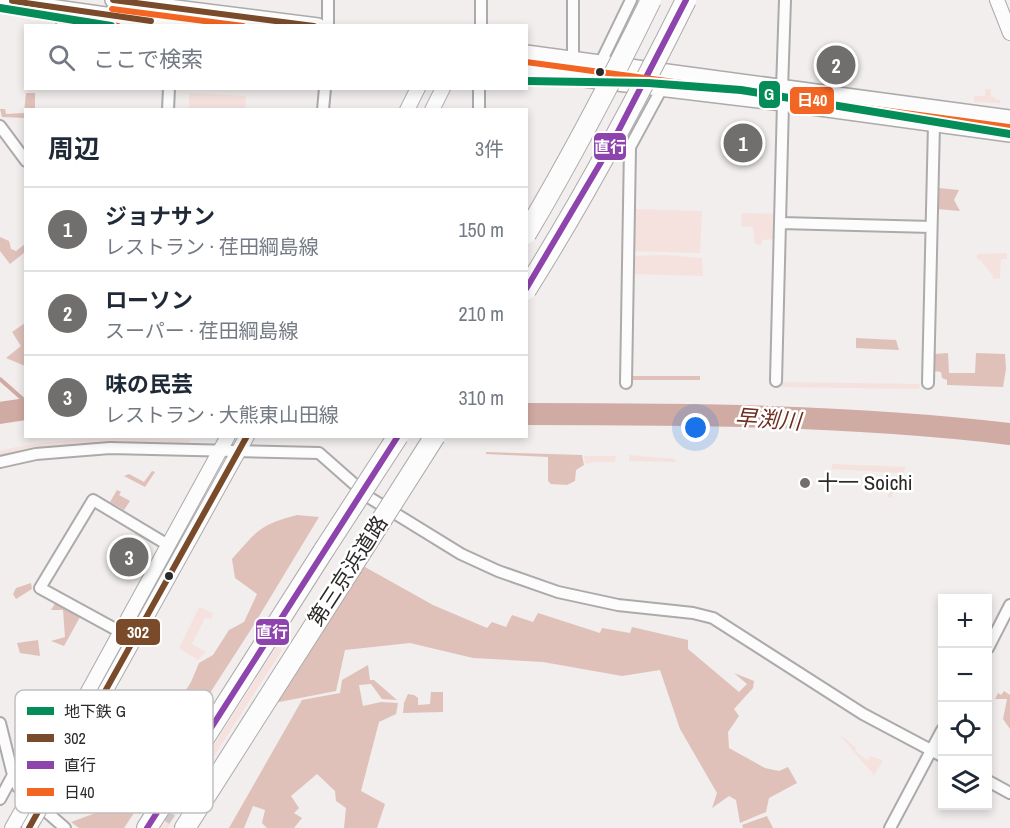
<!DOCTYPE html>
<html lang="ja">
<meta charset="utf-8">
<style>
:root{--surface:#fff;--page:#f6f6f7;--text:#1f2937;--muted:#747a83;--line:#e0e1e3;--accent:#716f6e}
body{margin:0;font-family:"Archivo Narrow","Noto Sans JP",sans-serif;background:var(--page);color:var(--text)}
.controls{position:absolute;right:18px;bottom:18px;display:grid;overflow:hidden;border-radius:0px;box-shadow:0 3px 9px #0003}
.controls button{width:54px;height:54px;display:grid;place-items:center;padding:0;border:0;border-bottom:2px solid var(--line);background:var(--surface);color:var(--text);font:30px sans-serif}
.you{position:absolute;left:696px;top:428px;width:21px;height:21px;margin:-15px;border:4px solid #fff;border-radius:50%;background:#1a73e8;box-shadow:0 0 0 9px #1a73e833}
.badge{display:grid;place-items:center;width:39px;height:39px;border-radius:50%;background:var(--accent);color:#fff;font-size:20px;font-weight:700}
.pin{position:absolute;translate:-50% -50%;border:3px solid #fff;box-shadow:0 2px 6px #0006}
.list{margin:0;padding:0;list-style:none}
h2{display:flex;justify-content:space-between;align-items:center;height:78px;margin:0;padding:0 24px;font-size:26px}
h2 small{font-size:20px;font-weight:400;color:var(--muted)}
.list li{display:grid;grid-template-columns:39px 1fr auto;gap:18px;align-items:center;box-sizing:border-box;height:84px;padding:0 24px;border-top:2px solid var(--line)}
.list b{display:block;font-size:22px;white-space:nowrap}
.list p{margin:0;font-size:20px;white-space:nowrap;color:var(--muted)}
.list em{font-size:20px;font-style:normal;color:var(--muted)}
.icon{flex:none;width:33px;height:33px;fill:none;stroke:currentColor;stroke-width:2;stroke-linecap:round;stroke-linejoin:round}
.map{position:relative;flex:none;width:1010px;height:828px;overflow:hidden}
.search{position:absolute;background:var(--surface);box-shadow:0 3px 9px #0003;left:24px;top:24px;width:504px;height:66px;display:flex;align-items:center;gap:15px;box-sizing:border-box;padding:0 21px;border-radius:0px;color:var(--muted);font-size:22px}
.panel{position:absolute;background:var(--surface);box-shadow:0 3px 9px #0003;left:24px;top:108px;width:504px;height:330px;border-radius:0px}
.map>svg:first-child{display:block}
.green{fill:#f5e2de}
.forest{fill:#dfc1ba}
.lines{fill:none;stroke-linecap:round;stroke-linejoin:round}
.stream{stroke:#d0aba3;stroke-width:4}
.river{stroke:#d0aba3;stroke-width:22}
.minor-tunnel{stroke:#cac7c6;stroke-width:10;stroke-dasharray:10 5;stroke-linecap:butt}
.minor-casing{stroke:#acaaaa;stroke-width:14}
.tertiary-casing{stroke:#acaaaa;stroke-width:16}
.secondary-casing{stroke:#acaaaa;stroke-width:18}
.motorway-casing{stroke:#acaaaa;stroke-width:22}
.minor{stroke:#fdfcfc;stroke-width:10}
.tertiary{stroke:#fdfcfc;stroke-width:14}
.secondary{stroke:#fdfcfc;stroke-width:15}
.motorway{stroke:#fdfcfc;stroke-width:20}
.tertiary-bridge-casing{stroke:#acaaaa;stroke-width:16;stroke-linecap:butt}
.motorway-bridge-casing{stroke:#acaaaa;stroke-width:22;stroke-linecap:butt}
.tertiary-bridge{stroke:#fdfcfc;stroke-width:14}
.motorway-bridge{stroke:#fdfcfc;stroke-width:20}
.bus-1-casing{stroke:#fff;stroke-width:10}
.bus-2-casing{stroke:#fff;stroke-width:10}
.bus-3-casing{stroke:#fff;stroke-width:10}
.bus-1{stroke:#7a4b2a;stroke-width:6}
.bus-2{stroke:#8e44ad;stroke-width:6}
.bus-3{stroke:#f26522;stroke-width:6}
.metro-1-casing{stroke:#fff;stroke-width:12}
.metro-1{stroke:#048d58;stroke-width:8}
.bus-dot{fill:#2c2a29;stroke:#fff;stroke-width:2}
.poi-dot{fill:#716f6e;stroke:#fff;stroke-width:2}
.labels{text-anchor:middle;stroke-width:5;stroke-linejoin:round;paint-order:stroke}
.poi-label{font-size:21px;fill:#2c2a29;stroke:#fff;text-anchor:start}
.street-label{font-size:21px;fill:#2c2a29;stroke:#fff}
.water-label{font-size:22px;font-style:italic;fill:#6e2e21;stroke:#fff}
.key{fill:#fff;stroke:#c0bfbf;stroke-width:1.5}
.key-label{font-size:16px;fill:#2c2a29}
.line-badge{stroke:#fff;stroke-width:2}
.badge-label{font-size:16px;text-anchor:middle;font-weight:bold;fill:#fff}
</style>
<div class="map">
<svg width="1010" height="828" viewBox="0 0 1010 828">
<rect width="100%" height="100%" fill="#f1eeed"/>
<path class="green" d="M985,89H991V97H995V99L1000,100V103L974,102V96H985Z
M189,93L246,96L245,109H189Z
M633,209L702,211L700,253L632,251Z
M742,213L776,214V239L762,240L761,245L755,244L753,227L741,226Z
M1007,253V259H1001L1000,278L993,279V276L980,260L977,259V254Z
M664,255L702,258L703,276L633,274V256Z
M782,382L920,384L919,389L781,387Z
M117,438L190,440V444L116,441L44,448L0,456V451C38,441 78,439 117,438Z
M629,455L675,459L676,462L629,461Z
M584,456H616L615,462H596L585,464Z
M832,464L906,467L891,498L887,497L900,473L832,469Z
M199,607L213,613L211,619L205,618L192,644L206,652L198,660L179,648Z
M277,646L282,650L168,828H161Z
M838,733L855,747L856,752L867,760L871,756L883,761L874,775Z"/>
<path class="forest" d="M26,93H35V109L26,110L25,118L2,117L0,109H5L6,114L24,113Z
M939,188L959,190L954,200L960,211L937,209L936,195Z
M0,237L9,241L11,249L16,251L25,244V252L10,264L0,251Z
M25,323V366L6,358L21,346L12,332Z
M856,338L896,340L899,350L856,348Z
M948,353L949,373H975L976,353L1005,354L1006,369L1003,387L947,385V380L942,378L941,372L933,371L934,354Z
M628,376H700V380H629Z
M486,452L582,455L584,465L576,470L575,481L567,485L551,484L548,481V457L486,454Z
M152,471L155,472L145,487L124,476L129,474L144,482Z
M117,490L121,492L119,495L130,501L124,510L110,502Z
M297,515L319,517L250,631L168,758L161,760L144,796L131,787V776L134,768L165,715L176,718L188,697L184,693L191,682L199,663L213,655L229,630L244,622L257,594L235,578L232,559C257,531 259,525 297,515Z
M365,567L433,605L487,628L492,622L506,627L512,615L533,622L538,613L600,633L602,628L630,633L632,627L688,640V649L739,692L747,684L734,673L754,681L753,688L734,709L739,716L728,732L729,748L765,768L779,771L788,767L797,783L769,798L766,812L740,823L736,800L729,796L712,808L717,793L680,729L660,670L622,676L543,662L473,658L410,643L345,650L336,691L274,703L350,578Z
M31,583L32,589L16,599L13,594L16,588Z
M56,602L80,617L64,646L51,641L65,637L63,610H51Z
M38,640L40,656L20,653L17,643Z
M368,665L370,680H374L397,700L382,699L371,684L359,685L363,706L381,702L398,703L396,714L379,722L361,791L385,804L377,828H344L346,808L336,801L335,791L317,774L291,796L299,808L294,813L302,818L294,828H267L262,823L265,810L253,806L244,828H229L302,700L340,693L342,680Z
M1004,691L1010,695V729L1003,719L1007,699H995L998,693L1001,695Z
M431,692H443V712L403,713L404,703L408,694L414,695L418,698V705L430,704Z
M134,799L140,804L124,828H79L71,822Z
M767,816L773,828H743L742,825Z"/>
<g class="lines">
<path class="stream" d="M0,379L26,402"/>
<path class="river" d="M0,413L26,409
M526,414C688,414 850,415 1010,434"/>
<path class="minor-tunnel" d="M139,797L184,828"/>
<g class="minor-casing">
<path id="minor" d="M62,26L64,8
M328,26V0
M481,26V0
M573,60V0
M600,64L631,0
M782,89L785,0
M168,110L169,88
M323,110L325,88
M479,110V88
M0,126L26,161
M781,223L931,227
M776,381L783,103
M626,383L630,147L662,88
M928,383L934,124
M0,462L36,454L110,448L319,453L370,498L461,554L498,571L558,592L618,605L693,613L713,618L863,714L942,756
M126,635L40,588L93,500L168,545
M988,648L1010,605
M0,723L13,775L18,787L65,828
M70,755L135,795
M988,781L1010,793
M0,799L13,775
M115,801L135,795L139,797
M890,828L942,730"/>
</g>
<g class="tertiary-casing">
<path id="tertiary" d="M997,0L1010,33
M407,110L418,88
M432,110L443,88
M34,790L228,436
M45,800L247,436
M12,828L25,805
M29,828L36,816"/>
</g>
<g class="secondary-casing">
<path id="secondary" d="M1,0L183,26
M113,0L318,26
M526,53L1010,118
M526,72L783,103L1010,134"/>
</g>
<g class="motorway-casing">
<path id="motorway" d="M147,828L324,550
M185,828L351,568"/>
</g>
<use href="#minor" class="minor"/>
<use href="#tertiary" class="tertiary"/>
<use href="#secondary" class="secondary"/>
<use href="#motorway" class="motorway"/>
<g class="tertiary-bridge-casing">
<path id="tertiary-bridge" d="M25,805L34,790
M36,816L45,800"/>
</g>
<g class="motorway-bridge-casing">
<path id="motorway-bridge" d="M526,234C571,158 612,80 651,0
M526,290C585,196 637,99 686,0
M324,550L398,436
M351,568L435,436"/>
</g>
<use href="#tertiary-bridge" class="tertiary-bridge"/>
<use href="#motorway-bridge" class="motorway-bridge"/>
<g class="bus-1-casing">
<path id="bus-1" d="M113,0L314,26
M12,1L151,21
M29,828L247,436"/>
</g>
<g class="bus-2-casing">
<path id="bus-2" d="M526,289L610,147L686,0
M147,828L398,436"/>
</g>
<g class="bus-3-casing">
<path id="bus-3" d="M0,9L118,26
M112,9L243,26
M526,62L1009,127"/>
</g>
<use href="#bus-1" class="bus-1"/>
<use href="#bus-2" class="bus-2"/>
<use href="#bus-3" class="bus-3"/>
<g class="metro-1-casing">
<path id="metro-1" d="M0,8L111,26
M526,81L648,83L741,90L1010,134"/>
</g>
<use href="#metro-1" class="metro-1"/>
</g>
<g class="bus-dot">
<circle cx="600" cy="72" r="5"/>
<circle cx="169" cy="576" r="5"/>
</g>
<circle class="poi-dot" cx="805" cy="483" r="6"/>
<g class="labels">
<g class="poi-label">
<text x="817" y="490">十一 Soichi</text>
</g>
<g class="street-label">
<text transform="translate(348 571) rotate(-57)" y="7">第三京浜道路</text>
</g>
<g class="water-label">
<text transform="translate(768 419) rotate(4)" y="8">早渕川</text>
</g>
</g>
<rect x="15" y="690" width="198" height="123" rx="9" class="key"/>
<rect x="27" y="707" width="27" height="8" fill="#048d58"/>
<rect x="27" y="734" width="27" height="8" fill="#7a4b2a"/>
<rect x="27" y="761" width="27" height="8" fill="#8e44ad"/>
<rect x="27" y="788" width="27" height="8" fill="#f26522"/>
<g class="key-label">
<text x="64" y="717">地下鉄 G</text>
<text x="64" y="744">302</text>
<text x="64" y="771">直行</text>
<text x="64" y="798">日40</text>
</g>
<g class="line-badge">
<rect x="758" y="80" width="23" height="29" rx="6" fill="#048d58"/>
<rect x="789" y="86" width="46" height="29" rx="6" fill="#f26522"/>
<rect x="593" y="132" width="34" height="29" rx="6" fill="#8e44ad"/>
<rect x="115" y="618" width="46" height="28" rx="6" fill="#7a4b2a"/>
<rect x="255" y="618" width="35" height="28" rx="6" fill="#8e44ad"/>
</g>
<g class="badge-label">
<text x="769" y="100">G</text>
<text x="812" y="106">日40</text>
<text x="610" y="153">直行</text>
<text x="138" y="638">302</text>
<text x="272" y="638">直行</text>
</g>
</svg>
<div class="controls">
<button>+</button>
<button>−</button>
<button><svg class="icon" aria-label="locate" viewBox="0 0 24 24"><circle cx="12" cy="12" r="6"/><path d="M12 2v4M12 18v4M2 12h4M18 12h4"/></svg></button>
<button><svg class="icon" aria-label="layers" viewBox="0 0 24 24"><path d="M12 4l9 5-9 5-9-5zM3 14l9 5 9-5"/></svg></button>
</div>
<div class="you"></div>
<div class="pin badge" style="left:743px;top:143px">1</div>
<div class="pin badge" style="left:836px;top:65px">2</div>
<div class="pin badge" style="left:129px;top:557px">3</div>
<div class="search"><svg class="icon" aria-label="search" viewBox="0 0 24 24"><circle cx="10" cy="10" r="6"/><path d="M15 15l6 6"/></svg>ここで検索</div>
<section class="panel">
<h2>周辺<small>3件</small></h2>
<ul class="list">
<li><span class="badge">1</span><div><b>ジョナサン</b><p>レストラン · 荏田綱島線</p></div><em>150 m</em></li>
<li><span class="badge">2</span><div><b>ローソン</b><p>スーパー · 荏田綱島線</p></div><em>210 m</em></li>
<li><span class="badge">3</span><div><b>味の民芸</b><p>レストラン · 大熊東山田線</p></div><em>310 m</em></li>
</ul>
</section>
</div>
